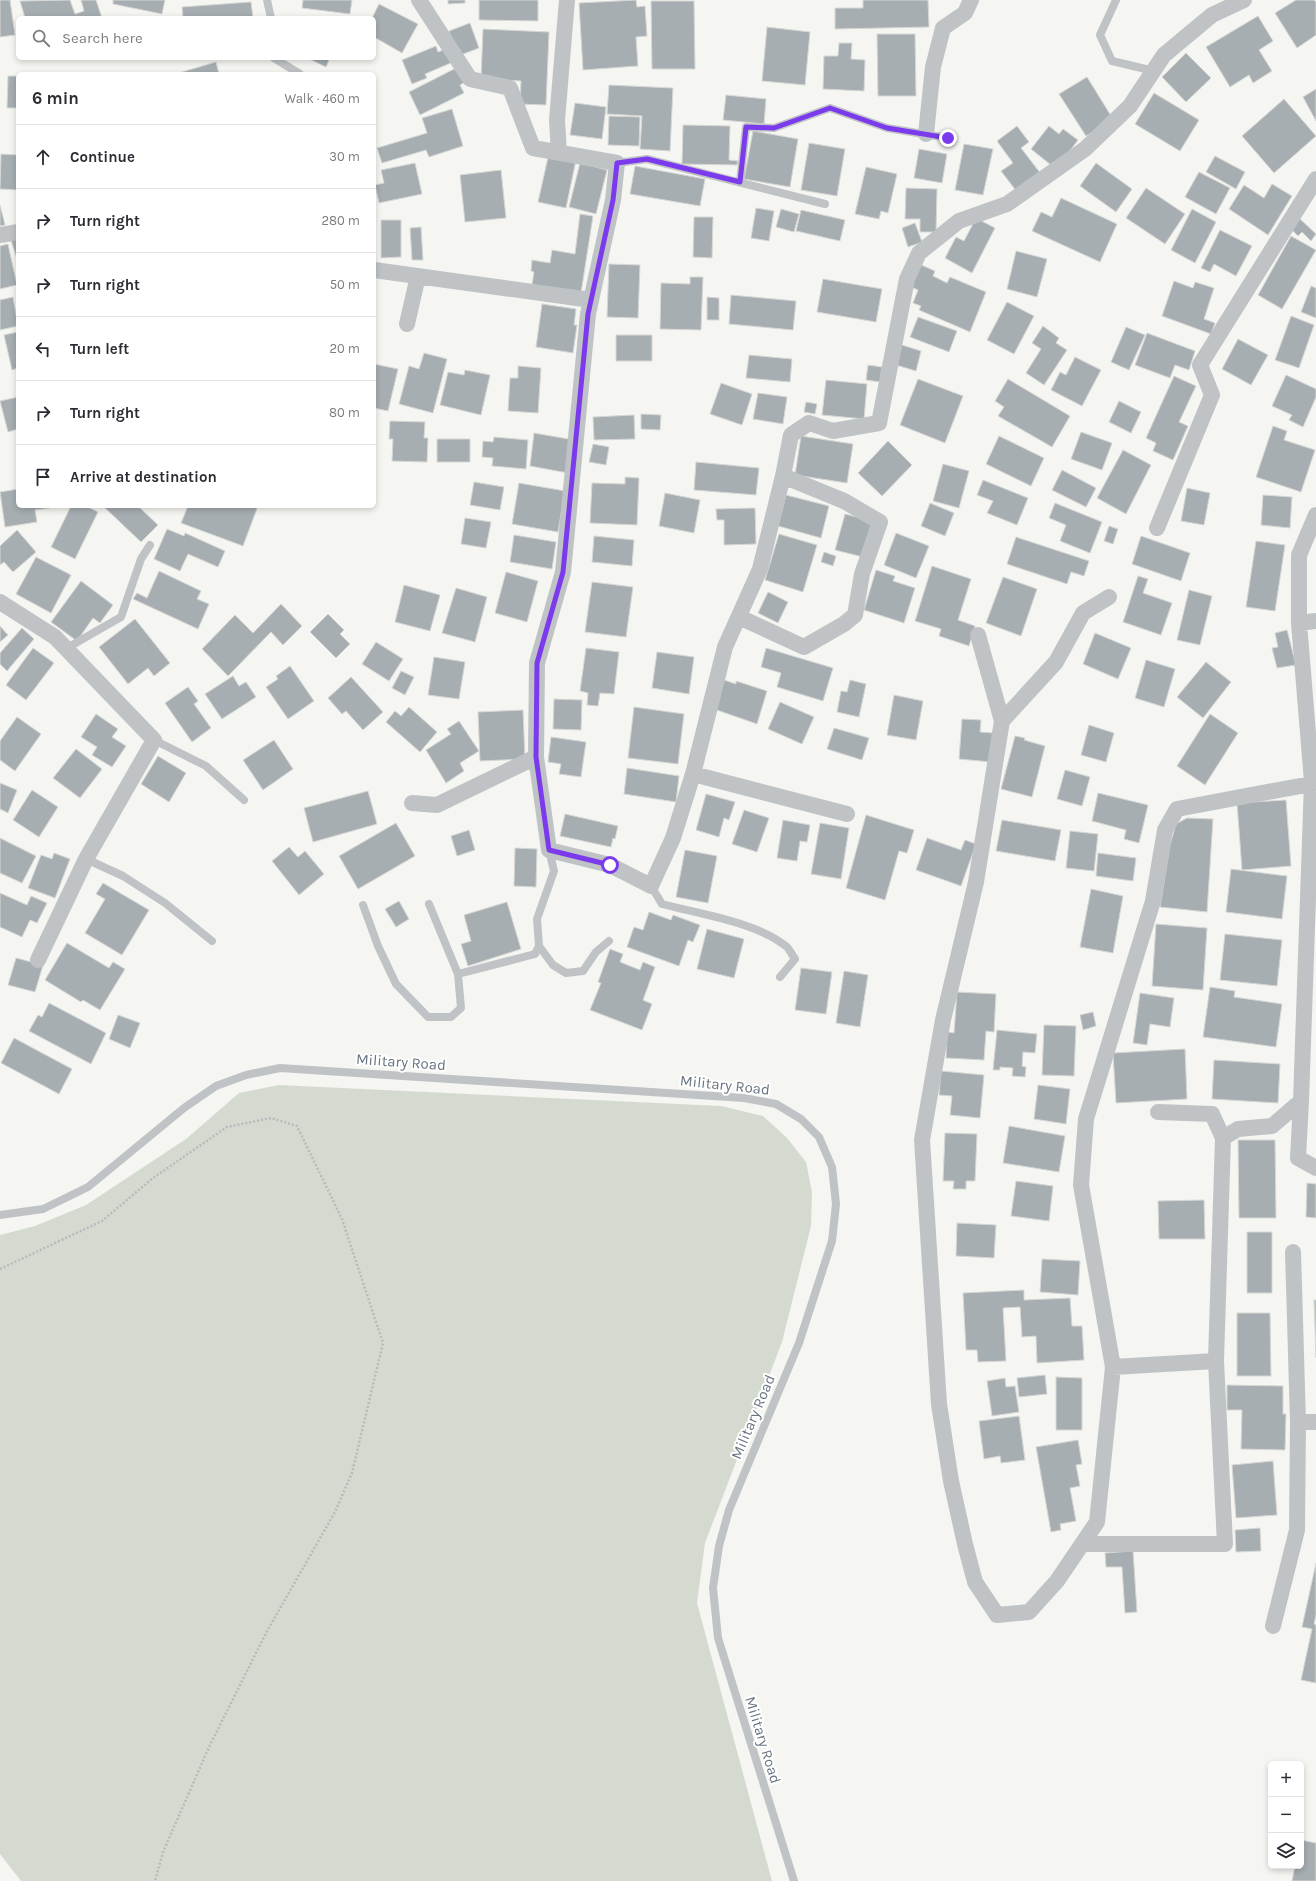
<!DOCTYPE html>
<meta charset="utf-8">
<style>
:root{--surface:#fff;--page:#f2f2f3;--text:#2b2b33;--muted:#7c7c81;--line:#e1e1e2}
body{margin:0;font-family:Karla,sans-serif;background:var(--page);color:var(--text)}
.controls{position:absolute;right:12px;bottom:12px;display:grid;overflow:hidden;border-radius:6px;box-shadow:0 2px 6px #0003}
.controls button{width:36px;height:36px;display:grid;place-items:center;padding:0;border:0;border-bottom:1px solid var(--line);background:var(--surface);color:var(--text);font:20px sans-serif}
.stop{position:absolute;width:12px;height:12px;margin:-9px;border:3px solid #7c3aed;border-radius:50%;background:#fff}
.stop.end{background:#7c3aed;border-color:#fff;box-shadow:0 1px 4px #0008}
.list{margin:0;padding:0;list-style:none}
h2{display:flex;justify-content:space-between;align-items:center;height:52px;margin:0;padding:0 16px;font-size:17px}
h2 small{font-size:13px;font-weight:400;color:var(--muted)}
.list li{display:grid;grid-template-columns:26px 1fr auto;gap:12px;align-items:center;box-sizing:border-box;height:64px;padding:0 16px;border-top:1px solid var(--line)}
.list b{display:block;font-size:15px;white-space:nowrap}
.list em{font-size:13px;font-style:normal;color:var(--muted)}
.icon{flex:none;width:22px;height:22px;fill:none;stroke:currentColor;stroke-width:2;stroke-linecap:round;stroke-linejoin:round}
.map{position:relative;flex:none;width:1316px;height:1881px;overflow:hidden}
.search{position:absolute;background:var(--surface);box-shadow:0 2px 6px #0003;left:16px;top:16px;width:360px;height:44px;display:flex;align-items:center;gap:10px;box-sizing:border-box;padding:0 14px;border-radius:6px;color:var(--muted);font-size:15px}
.panel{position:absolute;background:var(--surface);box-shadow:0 2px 6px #0003;left:16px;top:72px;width:360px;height:436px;border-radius:6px}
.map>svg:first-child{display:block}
.green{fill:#d5dad1}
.building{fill:#a6aeb2;stroke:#d7d7d5}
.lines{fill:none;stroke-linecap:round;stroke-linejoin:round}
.path{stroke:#b7babc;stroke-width:2.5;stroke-dasharray:2 2;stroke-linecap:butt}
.lane{stroke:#bfc3c6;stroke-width:8}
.street{stroke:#bfc3c6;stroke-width:16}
.route{stroke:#7c3aed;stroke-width:5}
.labels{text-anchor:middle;stroke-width:4;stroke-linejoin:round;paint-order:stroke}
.street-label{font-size:15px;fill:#667581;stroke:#fff}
</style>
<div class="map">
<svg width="1316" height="1881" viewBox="0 0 1316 1881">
<rect width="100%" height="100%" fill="#f5f5f2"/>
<path class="green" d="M279,1085L721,1106L763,1116L787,1138L806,1162L812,1192L811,1226L782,1342L705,1543L697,1603L772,1881H21L0,1854V1235L35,1226L86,1205L186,1139L239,1093Z"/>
<path class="building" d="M0,0H10L15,35L0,37Z
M70,0L75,14L84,11L81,0H96L102,18H25L20,1Z
M113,0H165L162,14L113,4Z
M303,0H352L350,14L302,8Z
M448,0H465V3L448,4Z
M479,0H538V21L479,20Z
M636,0L637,7L645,6L647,36L636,37L638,66L583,70L579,3Z
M863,0H928L929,27L835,29V8H863Z
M1296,0H1314L1316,2V35L1297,48L1275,13Z
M651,1H694L695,69H652Z
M251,2L253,18H183L182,7Z
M379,4L418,24L402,53L374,37V18H372Z
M1258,16L1273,41L1259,50L1272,71L1253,83L1249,75L1230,87L1206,47Z
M470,23L479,48L458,56L449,31Z
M767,27L810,32L805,85L762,81Z
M483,29L549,32L546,105L520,104L521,81L481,79Z
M877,34H915L916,96H878Z
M839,43H852L851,59L865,60L864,91L823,89L824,56H838Z
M436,46L438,52L448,48L453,62L425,74L427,78L412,84L402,60Z
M1186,53L1211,78L1186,102L1162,77Z
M307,58H330L326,67Z
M216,62L219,74H175Z
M458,67L465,82L460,85L464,93L420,115L409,92Z
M8,76H18V108H7Z
M1087,77L1113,119L1086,136L1059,94Z
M609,85L673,88L670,151L640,149L642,116L607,114Z
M1316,89V121L1303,97Z
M1154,93L1199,120L1180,151L1135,124Z
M726,95L766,99L764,124L723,120Z
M1284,99L1316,136L1274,173L1242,136Z
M575,103L606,107L602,139L570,135Z
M452,109L463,146L429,157L426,150L382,163L377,148L427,133L422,118Z
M609,116L640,117L639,146L608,145Z
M683,125L730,126L729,160L738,161L737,165L682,164Z
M1017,126L1029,142L1021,148L1041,174L1017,192L1001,171L1013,163L997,141Z
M1049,126L1059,134L1063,129L1078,140L1056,169L1031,149Z
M753,131L798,139L790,187L744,179Z
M809,143L845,149L837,196L801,190Z
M964,144L993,149L983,195L955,190Z
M919,149L947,154L942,183L914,178Z
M549,153L576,160L566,208L538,202Z
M1,154L18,155V190L0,189Z
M1215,156L1245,172L1236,189L1206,172Z
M415,163L422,194L379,203L375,185L384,183L381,170Z
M580,163L607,170L596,214L569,207Z
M1096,163L1132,189L1116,212L1080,186Z
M635,166L705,179L700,206L630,194Z
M866,167L897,174L888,213L881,211L879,219L855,214Z
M501,170L506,218L465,222L460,175Z
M1199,172L1230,188L1216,214L1185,197Z
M1272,184L1292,196L1268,235L1229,209L1244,185L1264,198Z
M906,188L937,189L936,232H920V219H905Z
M1146,188L1185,214L1165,244L1126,218Z
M1061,198L1117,224L1100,262L1032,231L1041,212L1052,217Z
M0,205L5,225L0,226Z
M756,208L774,211L769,241L751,238Z
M781,209L799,214L794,232L776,227Z
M1192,209L1216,222L1195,263L1171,250Z
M801,210L845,220L840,241L796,231Z
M580,214L593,216L581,293L532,285L534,272L531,271L532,260L550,263L552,250L575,254Z
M694,217H713L712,258L693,257Z
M1298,217L1316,234L1311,241L1302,232L1298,236L1288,226Z
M976,218L995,228L972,273L945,258L956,237L964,241Z
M381,220H401V257L381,258Z
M915,223L922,242L908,247L902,228Z
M421,227L423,260H412L410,228Z
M1220,230L1252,246L1236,276L1214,264L1210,272L1201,268Z
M1291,236L1316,250L1282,309L1258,295Z
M18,238V263L11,240Z
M8,244L17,285L0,289V246Z
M1016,251L1047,259L1037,297L1007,289Z
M609,264L640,265L638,318L607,317Z
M919,264L935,271L933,276L947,283L950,277L986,292L970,332L919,310L921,306L913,303L918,290L909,286Z
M690,277H703L701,330L660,329L661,283L690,284Z
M823,279L882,289L876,322L817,312Z
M1174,281L1193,288L1195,282L1214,288L1204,319L1215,323L1211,334L1162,316Z
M1311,286L1316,288V318L1301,312Z
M731,295L796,301L793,330L729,324Z
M13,297L18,326L0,330V300Z
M707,297L719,298V320H707Z
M1007,302L1034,316L1014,354L987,340Z
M542,304L576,309L574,325H577L573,353L536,347Z
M1291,316L1314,325L1299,368L1275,360Z
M918,317L957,331L949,352L910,337Z
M1043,326L1059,338L1056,343L1067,350L1044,385L1026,373L1041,349L1032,343Z
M1126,327L1145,335L1129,370L1111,362Z
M18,332V368L12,370L4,335Z
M1147,333L1195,351L1189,370L1175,365L1170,378L1135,365Z
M616,335H652V361H616Z
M1238,339L1268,355L1251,385L1222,369Z
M902,345L921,351L916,371L896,365Z
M424,353L447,359L433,413L399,404L409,366L419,369Z
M749,355L792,359L790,382L746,378Z
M1075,357L1101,370L1082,406L1051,390L1060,372L1066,375Z
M374,364L398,369L388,411L374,408Z
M868,365L882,367L880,382L866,380Z
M518,366L541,368L538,413L508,411L510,378H518Z
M465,370L490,375L481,415L440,405L448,372L464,375Z
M1286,375L1316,389V397L1303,427L1289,420L1292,415L1272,406Z
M1174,376L1196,386L1179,422L1188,426L1173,460L1153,451L1156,443L1146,438Z
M918,379L963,396L945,443L900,425Z
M1008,379L1070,416L1052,447L998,416L1004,407L995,401Z
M826,380L867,384L864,419L822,415Z
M721,383L752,394L742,425L710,414Z
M758,393L787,397L783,424L753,419Z
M18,397V429L8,432L0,401Z
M1119,401L1141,412L1131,433L1109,422Z
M806,402L817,404L815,414L804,412Z
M641,414L661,415L660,430L641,429Z
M634,415L635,439L594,440L593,417Z
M390,421L425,422L424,438H428L427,462L392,461L393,439H389Z
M1273,426L1287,431L1284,440L1315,450L1301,492L1256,477Z
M1081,432L1112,443L1102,470L1071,459Z
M534,433L574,440L568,473L530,466Z
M801,436L853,444L847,483L795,475Z
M999,436L1044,458L1031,486L986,464Z
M494,437L528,440L526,469L492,466L493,458L482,457L483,441L493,442Z
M437,439H470V462H437Z
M888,441L912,465L882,496L858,473Z
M593,444L609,447L606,465L589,462Z
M1123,450L1151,465L1126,514L1097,498Z
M696,462L759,468L756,495L694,490Z
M943,464L969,471L959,508L933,501Z
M1062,470L1096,488L1086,507L1052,490Z
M625,477L639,478L637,525L590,523L592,483L625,484Z
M983,480L1028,498L1017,525L987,513L993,501L977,495Z
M474,482L504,487L500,510L470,505Z
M519,483L565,491L558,532L512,524Z
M1187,488L1210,493L1204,525L1181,521Z
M18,489V506H50V508L35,510L37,522L5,527L0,492Z
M665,493L700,500L694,533L659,526Z
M786,495L829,506L821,538L778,526Z
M1263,495L1292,497L1290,528L1261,525Z
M930,503L954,513L945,536L921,526Z
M1055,503L1102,522L1090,553L1060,541L1066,525L1049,518Z
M71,506H86L98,512L75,559L51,547Z
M103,506H138L158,525L141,542Z
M188,506H258L243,546L181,523Z
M755,508L756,544L724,545V520H717L716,509Z
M845,514L872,521L863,557L835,550Z
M465,518L491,522L486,548L461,544Z
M1109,526L1118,529L1113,544L1104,541Z
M167,529L184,536L185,533L225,551L218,567L188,554L180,571L154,559Z
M17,530L36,552L13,572L4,562L0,565V546Z
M896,533L929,546L916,578L884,565Z
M779,534L817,545L803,592L765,580Z
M514,535L556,542L552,569L510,562Z
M594,536L634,540L632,566L592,562Z
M1141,536L1190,553L1181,581L1132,564Z
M1016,537L1089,561L1084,576L1071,572L1067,584L1007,564Z
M1256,541L1285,545L1275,611L1246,607Z
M824,552L836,556L833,566L821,562Z
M36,557L71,575L51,613L16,594Z
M932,566L971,579L958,620L975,626L969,646L939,636L941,629L915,621Z
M876,570L895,576L893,581L915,588L904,623L864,610Z
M159,571L201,591L197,599L209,604L198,629L133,599L137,593L147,598Z
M506,572L538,581L527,622L495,613Z
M1138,576L1148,579L1143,593L1172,603L1161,635L1123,622Z
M1003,577L1037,589L1021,636L986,623Z
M81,581L113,605L100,623L93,618L77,641L51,622Z
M592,582L633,587L626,637L585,632Z
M404,585L440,595L430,631L395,622Z
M456,588L487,597L475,642L442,633Z
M1189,590L1212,596L1200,645L1177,640Z
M768,592L788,602L778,623L758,613Z
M281,604L302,626L283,645L271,632L228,676L202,649L235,615L253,633Z
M328,614L344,630L340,634L350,644L336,658L310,632Z
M135,619L170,663L154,676L148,668L128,684L99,647Z
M0,626L8,635L0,642Z
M22,628L34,639L7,671L0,664V653Z
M1287,630L1296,665L1277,668L1272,648L1278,647L1275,633Z
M1095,633L1131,648L1118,679L1083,664Z
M376,642L403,659L389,681L362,664Z
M33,648L54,663L26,700L6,685Z
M586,648L619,652L614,694L600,693L598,706L587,705L588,693L580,691Z
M766,648L833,668L823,701L777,687L781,673L761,667Z
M657,652L694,657L689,694L652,688Z
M434,657L465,662L459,699L428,695Z
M1146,660L1175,669L1164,707L1135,698Z
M1206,662L1231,682L1203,718L1177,697Z
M290,666L314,701L288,719L266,687L278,679L276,676Z
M401,671L414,677L405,695L392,688Z
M233,676L239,686L246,682L256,697L222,719L205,694Z
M351,677L383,712L363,730L346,711L342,714L328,698Z
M724,680L736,684V681L767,691L757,724L714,709Z
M850,680L866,684L859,717L837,712L841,691L847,692Z
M188,687L198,701L194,704L211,728L192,742L165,703Z
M894,695L923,701L916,740L887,735Z
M554,699L582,700L581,730L553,729Z
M780,702L814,717L802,744L768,729Z
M409,707L437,732L420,752L386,722L395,711L401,716Z
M634,707L684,714L678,764L628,758Z
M523,710L525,759L480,761L478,712Z
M96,714L118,729L112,737L126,746L112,767L92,755L97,747L81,737Z
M1210,714L1238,733L1205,785L1177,766Z
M17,717L41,734L15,771L0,760V741Z
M962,719L981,720L980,732L993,733L991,762L959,759Z
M459,721L479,751L460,763L464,771L446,783L426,750L451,734L447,729Z
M1089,725L1114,733L1106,762L1081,755Z
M834,728L869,738L862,760L827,749Z
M1015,736L1025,738L1024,740L1045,746L1032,797L1001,789Z
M551,737L586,742L581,777L559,774L561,764L548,762Z
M274,740L293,769L263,790L243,760Z
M76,749L102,769L80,798L53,778Z
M158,756L186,773L169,802L141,784Z
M627,768L679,776L676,802L624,794Z
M1065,770L1090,777L1082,806L1057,799Z
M0,783L17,790L8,813L0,809Z
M32,790L58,807L39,837L13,820Z
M368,791L377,824L313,842L304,808Z
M1098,793L1148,805L1139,843L1124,839L1126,830L1092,821Z
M706,794L735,802L729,820L724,818L719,837L696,830Z
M1286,800L1291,866L1242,870L1237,803Z
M744,810L769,818L757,852L732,844Z
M565,814L618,826L615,839L613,838L611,847L560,836Z
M866,815L914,830L907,853L899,851L885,900L846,888Z
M1187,818L1213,819L1207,912L1160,907L1170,845L1176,824Z
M783,820L810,825L807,842L800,841L797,861L777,858Z
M1002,820L1061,830L1055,861L996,851Z
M396,823L415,856L358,889L339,856Z
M820,823L849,828L841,879L811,874Z
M469,830L475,850L457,856L451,836Z
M1070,831L1098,834L1094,871L1066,868Z
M0,838L36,856L22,883L0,873Z
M927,838L961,850L965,840L976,844L961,886L916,870Z
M289,847L298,857L305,851L324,874L299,895L272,861Z
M515,848L537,849L536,887L514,886Z
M685,850L717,856L708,903L676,897Z
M54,853L70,859L55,898L28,888L41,855L52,859Z
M1098,853L1136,858L1133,881L1096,876Z
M1231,869L1287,876L1282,919L1226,912Z
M103,883L149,910L122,955L85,933L105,899L96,894Z
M1091,889L1123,896L1113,953L1080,947Z
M0,893L27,905L31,896L47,903L37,923L30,920L22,937L0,927Z
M399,901L409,919L396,927L385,909Z
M507,902L521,949L468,966L461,944L471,941L464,915Z
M649,912L671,920L673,915L700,925L693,942L688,940L679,966L627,947L634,927L643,930Z
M1156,924L1207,928L1203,990L1152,986Z
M707,929L744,939L734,978L697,969Z
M1225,934L1282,940L1277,986L1220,980Z
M67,943L109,968L113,962L125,969L100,1010L83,1000L81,1002L45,980Z
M610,949L623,954L620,962L640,970L643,962L655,967L643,1000L652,1004L642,1030L590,1010L601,983L598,982Z
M16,958L43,965L35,992L8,985Z
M801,968L832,972L826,1014L795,1010Z
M844,971L868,975L860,1027L836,1023Z
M1210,987L1235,991L1234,997L1282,1004L1276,1047L1203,1037Z
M957,992L996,994L994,1032L986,1031L984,1060L946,1058L947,1032L954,1033Z
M1140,993L1174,998L1170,1027L1150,1024L1147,1045L1133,1043Z
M49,1003L106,1033L91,1064L29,1031L38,1015L42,1017Z
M1093,1012L1096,1026L1083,1030L1080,1015Z
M118,1015L140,1023L130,1048L109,1039Z
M1044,1025L1076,1026L1074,1076L1042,1075Z
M997,1030L1037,1034L1035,1053L1023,1052L1022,1066L1026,1067L1025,1077L1012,1076L1013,1068L1000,1067V1070H993Z
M14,1038L72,1069L59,1094L1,1063Z
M1185,1049L1187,1099L1116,1103L1113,1053Z
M1214,1060L1280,1064L1278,1103L1212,1099Z
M941,1071L984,1075L980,1118L950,1115L952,1096L939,1095Z
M1038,1085L1070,1089L1066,1124L1034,1119Z
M1009,1126L1065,1136L1059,1172L1003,1163Z
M945,1133L977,1134L975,1181H966V1189H953L954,1181H943Z
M1238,1140H1275L1276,1218H1239Z
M1016,1181L1053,1186L1049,1221L1011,1216Z
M1307,1183L1316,1184V1218L1306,1217Z
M1204,1200L1205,1239H1159L1158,1201Z
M957,1223L996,1225L994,1258L956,1256Z
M1247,1232H1272V1293H1247Z
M1042,1259L1080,1261L1078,1295L1040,1292Z
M1024,1290V1300L1070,1298L1072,1326H1082L1084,1360L1037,1363L1036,1336L1022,1337L1020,1307L1003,1308L1006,1361L978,1362L977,1350H966L963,1293Z
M1314,1300H1316V1358Z
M1237,1313H1270L1271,1376H1237Z
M1045,1375L1047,1394L1019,1397L1017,1378Z
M1056,1377L1082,1378V1430H1056Z
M1005,1378L1006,1387L1015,1386L1019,1412L992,1416L987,1381Z
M1227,1385L1283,1386V1414H1286L1285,1450L1241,1449L1242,1410H1227Z
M1019,1416L1025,1460L1001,1463L1000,1456L984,1459L979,1421Z
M1078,1440L1082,1464L1076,1465L1080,1486L1070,1488L1076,1521L1060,1524L1061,1530L1051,1532L1036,1447Z
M1273,1461L1277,1515L1236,1518L1232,1465Z
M1260,1528L1261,1551L1236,1552L1235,1530Z
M1133,1551L1137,1612L1125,1613L1122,1567H1106L1105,1553Z
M1316,1563V1615L1314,1624L1316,1625V1683L1301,1680L1312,1629L1302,1627Z
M1301,1840L1316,1843V1881H1292L1295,1866H1301Z"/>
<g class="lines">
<path class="path" d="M0,1269L102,1221L153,1178L227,1127L271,1118L297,1126L342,1219L383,1343L352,1473L335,1512L266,1633L210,1745L163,1852L155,1881"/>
<path class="lane" d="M267,0L271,18
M1116,0L1100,35L1112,61L1154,71
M274,58L300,74
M617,163L647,159L825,204
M740,182L746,127L774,128L830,108L887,128L948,138
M67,648L121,617L141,559L150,545
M154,740L206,766L244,800
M549,850L554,871L537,919L539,946L553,965L566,973L583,971L596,952L609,941
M86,859L123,876L165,903L212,941
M651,886L662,904C699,914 757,922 787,947C790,950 792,955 795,959L780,977
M363,905L378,946L396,984L428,1017H451L461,1008L458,974L429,904
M458,974L535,954L539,946
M0,1215L43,1209L88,1187L184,1108L216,1086L246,1075L280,1068L744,1098L776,1104L801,1119L819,1137L832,1167L836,1204L832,1241L799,1343L729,1510L719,1546L713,1588L718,1638L794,1881"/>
<path class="street" d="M419,0L470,79L510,88L533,148L617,163L613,200L588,314L563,572L537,663L536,757L549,850L610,865L651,886L673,838L693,774L725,647L760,569L783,476L791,435L809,423L833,431L879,423L907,279L919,253L959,221L1007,204L1085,149L1130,106L1164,55L1212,15L1244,0
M926,134L933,67L943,28L965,13L971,0
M559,153L557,120L567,0
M0,235L18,232
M374,270L591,300
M407,324L418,276
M1157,528L1212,395L1200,365L1316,179
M0,602L55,637L154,740L86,859L38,960
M739,617L804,647L844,624L855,615L862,574L880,522L844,501L783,476
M1299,623L1316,621
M978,635L1002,721L976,882L943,1020L922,1140L939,1404L951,1481L965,1544L975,1582L997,1615L1029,1612L1057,1581L1097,1522L1113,1367L1081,1185L1086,1119L1153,901L1165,830L1177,809L1316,783
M1002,721L1056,662L1083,613L1109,597
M693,774L847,814
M412,803L437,805L536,757
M1301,1101L1298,1158L1316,1168
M1158,1112L1212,1114L1223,1138
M1293,1252L1298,1422
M1113,1367L1216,1361
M1082,1544H1225L1216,1361L1223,1138L1238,1129L1272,1126L1301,1101L1312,782L1299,623V555L1316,515
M1273,1626L1297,1530L1298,1422H1316"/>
</g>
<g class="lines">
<path class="route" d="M610,865L549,850L536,757L537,663L563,572L588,314L613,200L617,163L647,159L740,182L746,127L774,128L830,108L887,128L948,138"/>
</g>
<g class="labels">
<g class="street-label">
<text transform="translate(401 1062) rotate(4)" y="5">Military Road</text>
<text transform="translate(725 1085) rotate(6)" y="5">Military Road</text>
<text transform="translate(753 1417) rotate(-67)" y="5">Military Road</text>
<text transform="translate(763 1740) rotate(73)" y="5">Military Road</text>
</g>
</g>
</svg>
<div class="controls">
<button>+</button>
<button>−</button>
<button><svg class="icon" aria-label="layers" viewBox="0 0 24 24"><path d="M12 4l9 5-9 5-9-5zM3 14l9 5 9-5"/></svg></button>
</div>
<div class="stop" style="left:610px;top:865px"></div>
<div class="stop end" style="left:948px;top:138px"></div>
<div class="search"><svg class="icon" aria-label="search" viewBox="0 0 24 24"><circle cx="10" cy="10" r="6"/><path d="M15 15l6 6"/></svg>Search here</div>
<section class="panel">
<h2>6 min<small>Walk · 460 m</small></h2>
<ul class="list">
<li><svg class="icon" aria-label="ahead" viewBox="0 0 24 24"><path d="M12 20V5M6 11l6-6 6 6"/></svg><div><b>Continue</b></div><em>30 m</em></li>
<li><svg class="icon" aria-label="right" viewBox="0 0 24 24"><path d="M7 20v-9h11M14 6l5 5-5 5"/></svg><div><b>Turn right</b></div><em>280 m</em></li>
<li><svg class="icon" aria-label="right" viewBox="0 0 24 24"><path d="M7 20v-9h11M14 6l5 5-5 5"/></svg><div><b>Turn right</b></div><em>50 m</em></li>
<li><svg class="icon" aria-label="left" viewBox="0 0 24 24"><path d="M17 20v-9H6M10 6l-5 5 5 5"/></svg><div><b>Turn left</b></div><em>20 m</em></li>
<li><svg class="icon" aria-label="right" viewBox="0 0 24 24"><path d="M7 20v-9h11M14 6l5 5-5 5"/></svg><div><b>Turn right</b></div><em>80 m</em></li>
<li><svg class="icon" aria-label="arrive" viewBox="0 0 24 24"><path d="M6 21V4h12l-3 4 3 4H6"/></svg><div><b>Arrive at destination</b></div></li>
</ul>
</section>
</div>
